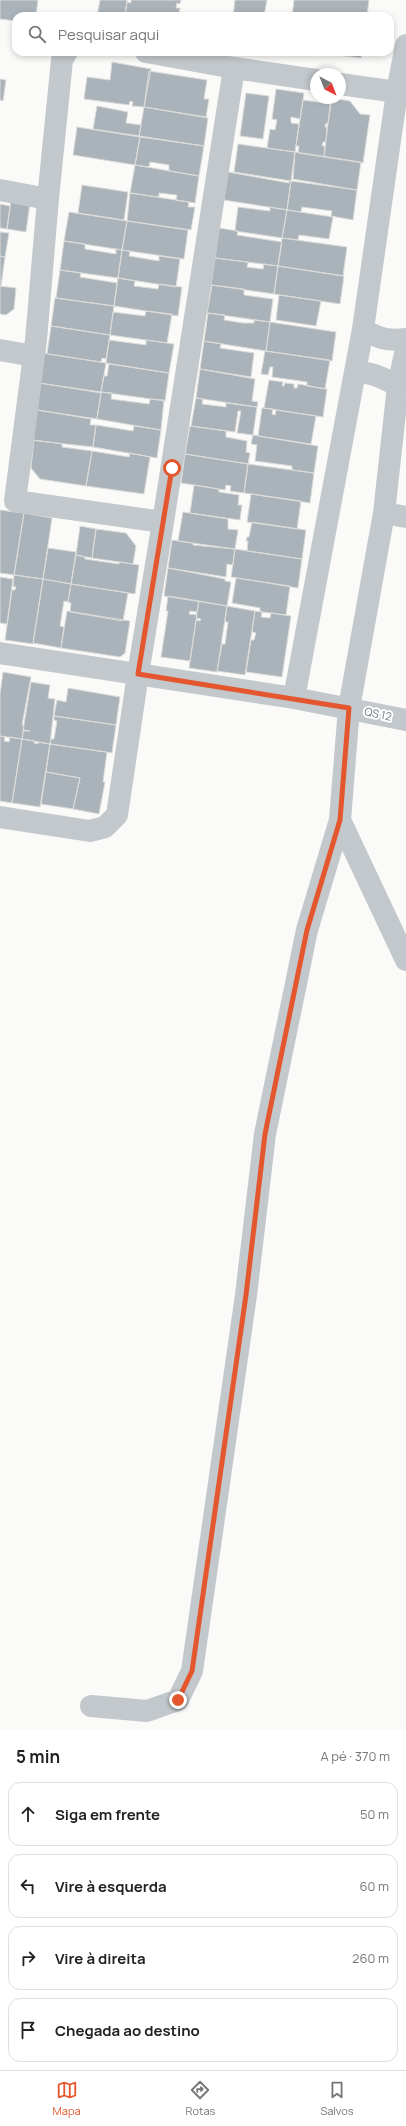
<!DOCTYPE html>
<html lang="pt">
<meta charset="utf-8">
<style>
:root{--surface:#fff;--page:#f2f2f2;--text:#222;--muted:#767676;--line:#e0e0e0;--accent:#e4572e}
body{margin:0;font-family:Manrope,sans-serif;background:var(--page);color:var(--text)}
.compass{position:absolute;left:310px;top:68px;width:36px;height:36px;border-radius:50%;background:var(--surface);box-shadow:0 2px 6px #0003;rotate:138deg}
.stop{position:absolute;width:12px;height:12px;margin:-9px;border:3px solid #e4572e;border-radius:50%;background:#fff}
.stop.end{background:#e4572e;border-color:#fff;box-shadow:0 1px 4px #0008}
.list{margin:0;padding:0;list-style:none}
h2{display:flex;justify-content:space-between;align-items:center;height:52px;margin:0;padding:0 16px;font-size:17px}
h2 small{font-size:13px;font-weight:400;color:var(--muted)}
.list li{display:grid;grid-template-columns:26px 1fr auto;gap:12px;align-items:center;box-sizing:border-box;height:64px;margin:0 8px 8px;padding:0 8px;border:1px solid var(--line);border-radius:12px}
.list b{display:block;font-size:15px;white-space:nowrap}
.list em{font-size:13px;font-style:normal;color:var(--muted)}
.icon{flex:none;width:22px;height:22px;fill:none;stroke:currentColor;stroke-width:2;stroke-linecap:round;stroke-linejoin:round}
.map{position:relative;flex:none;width:406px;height:1730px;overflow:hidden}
.search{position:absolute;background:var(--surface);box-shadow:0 2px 6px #0003;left:12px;right:12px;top:12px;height:44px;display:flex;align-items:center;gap:10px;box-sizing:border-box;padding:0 14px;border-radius:12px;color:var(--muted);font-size:15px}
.sheet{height:340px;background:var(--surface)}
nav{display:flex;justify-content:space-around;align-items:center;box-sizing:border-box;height:56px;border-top:1px solid var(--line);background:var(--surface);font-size:11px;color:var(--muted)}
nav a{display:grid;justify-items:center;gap:2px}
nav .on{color:var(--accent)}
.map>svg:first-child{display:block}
.building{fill:#aab3b9;stroke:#dcdcda}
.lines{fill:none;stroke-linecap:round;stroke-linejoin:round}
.minor{stroke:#c3c8cc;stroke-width:22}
.route{stroke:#e4572e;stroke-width:5}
.labels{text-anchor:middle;stroke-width:4;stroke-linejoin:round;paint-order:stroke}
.street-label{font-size:11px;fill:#657683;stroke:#fff}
</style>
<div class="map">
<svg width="406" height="1730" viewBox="0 0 406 1730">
<rect width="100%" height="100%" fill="#fafaf8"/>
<path class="building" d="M0,0H38L36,16H16V21L0,19Z
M100,0H127L125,16H97Z
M131,0H181L180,4L177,3L176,8H180L178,16H125L127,2L131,3Z
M235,0H267L264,16H233Z
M294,0H369L367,16H292Z
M314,52H362L361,58Z
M112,62L151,69L144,107L132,106L133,102L130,101L129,105L84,99L87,77L110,80Z
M149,71L207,80L204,99H209L206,117L144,107Z
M0,79L6,80L3,101L0,100Z
M276,89L304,93L300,119L291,117V123L299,124L295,152L267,148L270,129L275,130L277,120L272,119Z
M246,93L269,96L263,139L240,136Z
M331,98L350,101L360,114L370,115L363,163L324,157Z
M303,100L331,104L328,124L326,123L325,127H327L326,142H323L322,146H325L324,157L298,153L299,146H296Z
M97,106L128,112L126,123L141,125L139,136L93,129Z
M144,107L208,118L204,146L139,136Z
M77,127L140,137L135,165L73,155Z
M140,137L204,146L199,176L169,171V165L150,162L149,167L135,165Z
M238,144L295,152L291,181L234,172Z
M295,152L361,162L357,190L293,179Z
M135,165L199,176L195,203L176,200L177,195L159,193V197L130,193Z
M228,172L289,183V180L291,181L287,210L224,200Z
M291,181L357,190L353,220L331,216L332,211L302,207L301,212L287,210Z
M82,185L128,192L124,220L78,213Z
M130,193L189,202L188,207H195L191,230L127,221Z
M11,200L30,203L26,232L7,229Z
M0,204L10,206L7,229L0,228Z
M238,207L270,211V207L287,210L282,238L235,231Z
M287,210L333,217L329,239L299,235L298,240L282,238Z
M69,212L127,221L122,250L64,241Z
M127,221L188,230L184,259L122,250Z
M219,228L238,231L237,235L282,242L278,266L215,258Z
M0,232L9,233L5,257L0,256Z
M282,238L347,247L343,276L278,266Z
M64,241L85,244V249L116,254V249L122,250L118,278L60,270Z
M122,250L130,251L129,256L159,261V256L180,259L176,287L118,278Z
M0,256L5,257L1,286H0Z
M215,258L248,262L247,267L263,269L264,264L278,266L274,294L211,285Z
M278,266L344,276L340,304L274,294Z
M60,270L81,273L80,277L117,283L114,306L56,298Z
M118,278L135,281L134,286L158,289L159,284L182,287L178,316L114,306Z
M212,285L244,289V295L273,299L270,322L207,313Z
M0,286L16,288L14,309L6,315L0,314Z
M279,295L321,301L316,326L276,320Z
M55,298L114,306L110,335L51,326Z
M146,311L172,314L167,343L110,335L113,312L145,316Z
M208,313L225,315L224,320L243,323H254V320L270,322L266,351L204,341Z
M270,322L336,332L332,361L266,351Z
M51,326L110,335L106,359L102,358L101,362L47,354Z
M109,340L146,345V340L174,344L169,373L106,363Z
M204,341L221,344L220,348L254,353L251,377L200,369Z
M265,351L330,360L325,389L307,386V382L272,377L273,367H270L268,375L261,374Z
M43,353L106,363L101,392L39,383Z
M109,364L169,373L165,401L101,392L104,376H107Z
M200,369L255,379L252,401L258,402L257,407L196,398Z
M269,380L283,382L282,386H284L285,383L294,384V388H297L298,384L327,389L323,417L264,408Z
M39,383L101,393L97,419L37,410Z
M101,392L112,393L111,399L149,404L150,399L164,400L161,430L97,419Z
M196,398L203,399L202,404L226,407V403L257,407L253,435L237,433L241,411H238L235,432L191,426Z
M262,408L273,409L272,414L275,415L276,410L316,416L311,444L258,436Z
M37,410L91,419L90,425H96L93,447L30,440Z
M96,425L133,431L134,426L161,430L157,458L93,447Z
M190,426L226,431V437L247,441L246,452L250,453L248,464L185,454Z
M253,435L318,446L314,473L292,470V466L255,461L257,445L251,444Z
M34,440L62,444V447L92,451L86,486L40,479L31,468Z
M92,451L129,457L130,453L150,457L144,494L86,486Z
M185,454L248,464L244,493L230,491L231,486L226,485L225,490L181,483Z
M248,464L314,473L310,503L244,493Z
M194,485L219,489V492L239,495L238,505H242L240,520L190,513Z
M251,494L301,501L297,529L247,522Z
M0,510L24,513L14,575L0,573Z
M183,512L228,519V529L238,530L235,549L178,541Z
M24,513L52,518L43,579L14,575Z
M252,522L306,530L302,559L247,551L248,541H246L247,537H249Z
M80,526L96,529L92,558L76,555Z
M96,529L126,533L136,546L133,564L92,558Z
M172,540L193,543V545L235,549L233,565L227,564L226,577L168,568Z
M48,548L76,552L71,584L43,579Z
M235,549L302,559L298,588L231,577Z
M76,555L85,557V559L119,564V562L139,565L135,594L71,584Z
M168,568L225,579V581L231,582L227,606L164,596Z
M14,575L43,579L33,644L5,640L12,590H15L16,587L13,586Z
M0,577L13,579L7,624L0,623Z
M236,578L290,586L286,615L262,612L260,611V608L232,603Z
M43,579L71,584L68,602L64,601L60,626L64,627L61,648L33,643Z
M71,584L128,593L123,621L70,612L71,603L68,602Z
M168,596L199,601L197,612L190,611L189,614L197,615L190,661L161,657L168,611H166Z
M199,601L227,606L217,672L189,668L196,620L200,621L201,619L196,618Z
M227,606L255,611L245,675L217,671L222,644H225L228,622H225Z
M67,611L130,621L125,653L120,657L61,648Z
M255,611L262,612L261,617L270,618L271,613L291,616L282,677L246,672L251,640H254L256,633L252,632Z
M3,672L31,677L22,725L24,726L22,739L0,736V694Z
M31,682L50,685L48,698L55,699L50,744L22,739L23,731H30L23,730Z
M68,688L120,697L116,725L54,716L57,700L66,702Z
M54,716L116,725L112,753L50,744L51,739H54L57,721L54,720Z
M0,736L5,737L4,741L9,742L10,737L22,739L12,803L0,801Z
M22,739L35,741L34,743L38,744V742L50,744L40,807L12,803Z
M50,744L107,752L103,782H105L99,814L73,809L80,778L46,772Z
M46,772L80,778L73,809L41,804Z"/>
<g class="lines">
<path class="minor" d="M67,52L62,60L48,199L36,340L15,501L163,522
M146,52L234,68
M340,84L397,92
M0,190L48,199
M363,329C379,339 388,341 406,339
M406,349L398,386L384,513L349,708L340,820L406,960
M0,350L34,356
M355,372C372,372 383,378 398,386
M384,513L406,517
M0,653L294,698L406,720
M294,698L363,329L397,92L406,45
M0,817L90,831L105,827L117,815L138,674L163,522L234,68L316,80
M91,1706L147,1711L178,1700L192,1671L246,1295L265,1134L307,930L340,820"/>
</g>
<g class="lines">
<path class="route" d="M172,468L138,674L349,708L340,820L307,930L265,1134L246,1295L192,1671L178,1700"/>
</g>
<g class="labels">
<g class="street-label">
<text transform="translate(378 714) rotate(12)" y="4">QS 12</text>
</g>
</g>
</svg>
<svg class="compass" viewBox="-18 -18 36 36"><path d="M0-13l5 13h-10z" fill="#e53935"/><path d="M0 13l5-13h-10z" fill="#767676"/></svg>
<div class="stop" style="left:172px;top:468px"></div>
<div class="stop end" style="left:178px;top:1700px"></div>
<div class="search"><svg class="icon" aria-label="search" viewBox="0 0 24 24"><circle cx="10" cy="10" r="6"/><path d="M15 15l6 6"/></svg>Pesquisar aqui</div>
</div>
<section class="sheet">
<h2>5 min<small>A pé · 370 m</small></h2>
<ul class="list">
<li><svg class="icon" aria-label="ahead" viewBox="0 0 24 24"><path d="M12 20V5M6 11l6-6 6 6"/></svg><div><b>Siga em frente</b></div><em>50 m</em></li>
<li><svg class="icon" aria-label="left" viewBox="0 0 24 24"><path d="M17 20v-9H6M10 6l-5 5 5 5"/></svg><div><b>Vire à esquerda</b></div><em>60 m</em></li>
<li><svg class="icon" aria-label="right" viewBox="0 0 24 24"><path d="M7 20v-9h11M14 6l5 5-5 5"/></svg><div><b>Vire à direita</b></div><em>260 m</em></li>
<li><svg class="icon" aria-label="arrive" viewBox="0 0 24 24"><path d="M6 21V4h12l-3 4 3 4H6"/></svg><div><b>Chegada ao destino</b></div></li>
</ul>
</section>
<nav>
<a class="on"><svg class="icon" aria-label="map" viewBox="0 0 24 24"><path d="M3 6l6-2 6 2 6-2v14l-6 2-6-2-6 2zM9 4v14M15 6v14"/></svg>Mapa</a>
<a><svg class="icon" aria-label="directions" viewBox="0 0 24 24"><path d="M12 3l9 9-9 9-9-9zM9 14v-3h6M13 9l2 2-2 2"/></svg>Rotas</a>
<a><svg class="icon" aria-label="saved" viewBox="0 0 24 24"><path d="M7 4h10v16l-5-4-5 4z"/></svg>Salvos</a>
</nav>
